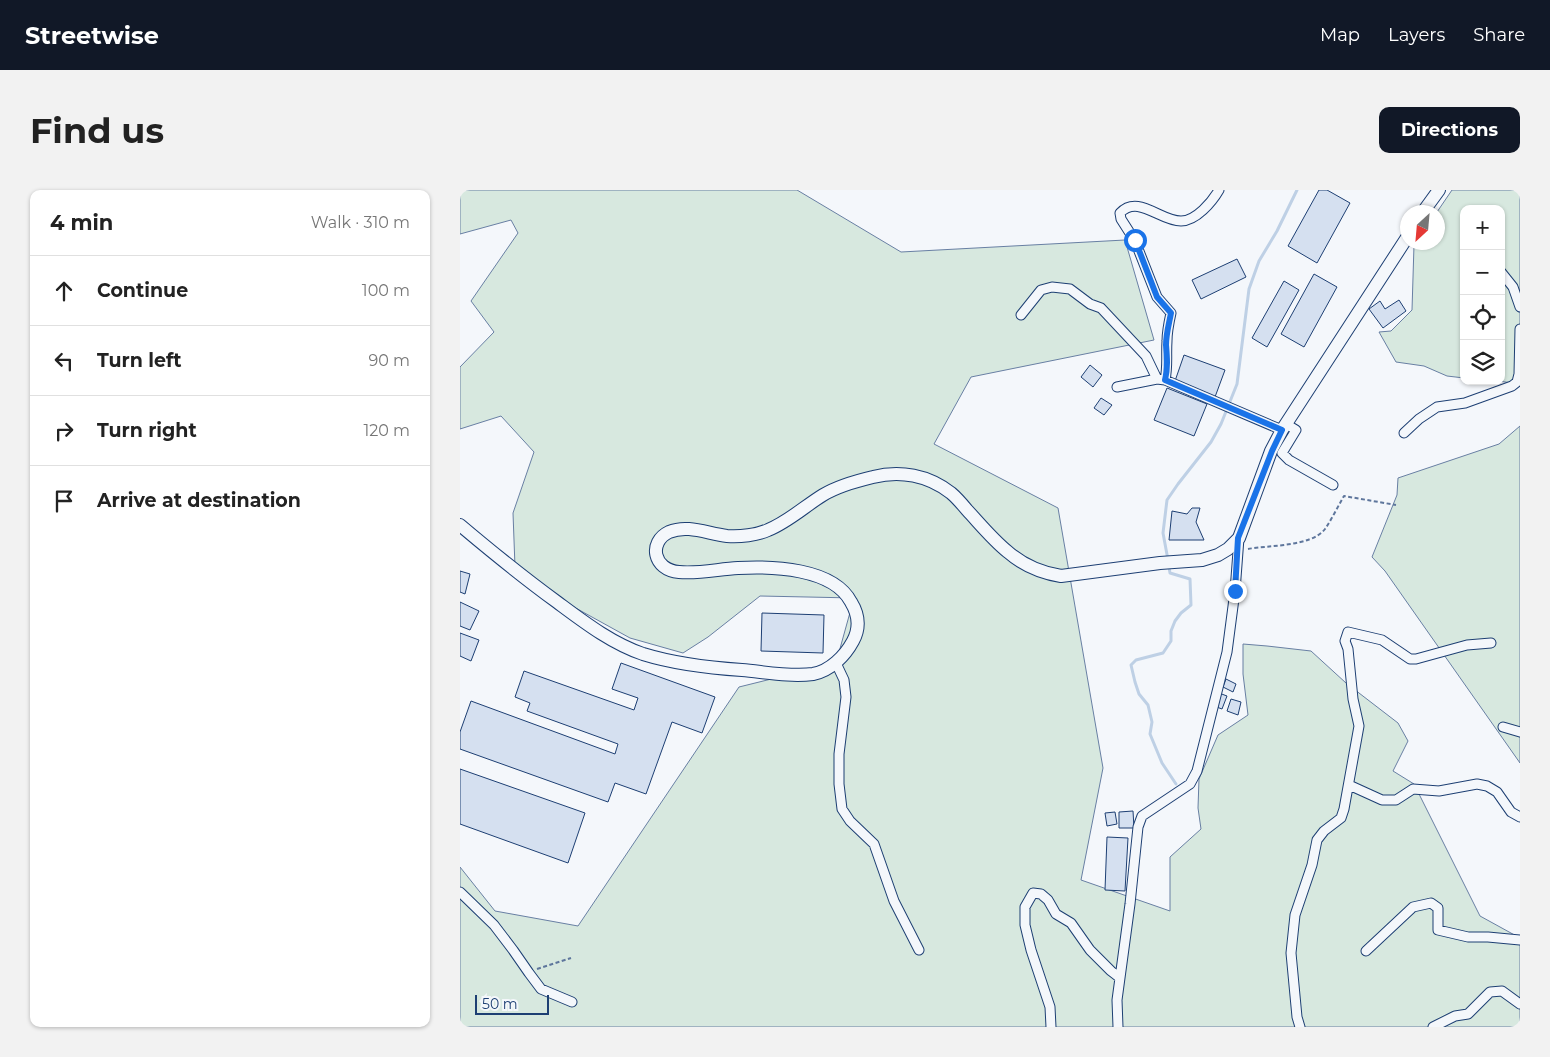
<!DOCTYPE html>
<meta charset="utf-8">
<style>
:root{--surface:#fff;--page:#f2f2f2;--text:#222;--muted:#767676;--line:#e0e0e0;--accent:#111827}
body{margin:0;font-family:Montserrat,sans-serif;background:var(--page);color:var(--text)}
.controls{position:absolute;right:15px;top:15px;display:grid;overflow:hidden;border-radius:10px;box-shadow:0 1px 4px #0004}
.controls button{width:45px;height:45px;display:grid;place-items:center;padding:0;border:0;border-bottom:1px solid var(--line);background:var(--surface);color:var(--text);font:25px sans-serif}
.compass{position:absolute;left:940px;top:15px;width:45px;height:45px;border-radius:50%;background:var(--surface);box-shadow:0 1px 4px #0004;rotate:206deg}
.scale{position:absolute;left:15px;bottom:12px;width:74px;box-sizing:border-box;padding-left:5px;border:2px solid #1d3f73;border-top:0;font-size:14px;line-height:18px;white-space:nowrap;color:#1d3f73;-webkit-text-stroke:4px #f4f7fb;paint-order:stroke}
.stop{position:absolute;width:15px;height:15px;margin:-11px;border:4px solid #1a73e8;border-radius:50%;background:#fff}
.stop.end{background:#1a73e8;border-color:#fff;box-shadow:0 1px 5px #0008}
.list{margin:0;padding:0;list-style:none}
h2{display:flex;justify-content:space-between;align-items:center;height:65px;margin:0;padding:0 20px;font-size:21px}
h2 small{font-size:16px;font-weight:400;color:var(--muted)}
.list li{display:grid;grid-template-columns:32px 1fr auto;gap:15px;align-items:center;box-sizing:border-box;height:70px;padding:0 20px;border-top:1px solid var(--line)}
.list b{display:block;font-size:19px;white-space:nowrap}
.list em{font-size:16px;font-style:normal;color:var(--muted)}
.icon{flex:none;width:28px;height:28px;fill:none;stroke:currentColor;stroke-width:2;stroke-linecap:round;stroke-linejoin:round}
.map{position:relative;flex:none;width:1060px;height:837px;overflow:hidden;border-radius:10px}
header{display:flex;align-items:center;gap:30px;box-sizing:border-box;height:70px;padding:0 25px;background:var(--accent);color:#fff}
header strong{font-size:24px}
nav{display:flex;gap:28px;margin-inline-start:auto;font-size:18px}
.intro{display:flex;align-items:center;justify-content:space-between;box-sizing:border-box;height:120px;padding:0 30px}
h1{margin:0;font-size:35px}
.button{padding:12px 22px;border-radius:10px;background:var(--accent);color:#fff;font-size:18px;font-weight:700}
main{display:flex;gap:30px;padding:0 30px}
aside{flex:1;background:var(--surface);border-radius:10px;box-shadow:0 1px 4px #0004}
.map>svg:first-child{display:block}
.green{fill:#d7e8df;stroke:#687fa3}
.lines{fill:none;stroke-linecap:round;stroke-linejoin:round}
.stream{stroke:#bed0e5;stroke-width:3}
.building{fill:#d5e0f0;stroke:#1d3f73}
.street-casing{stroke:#1d3f73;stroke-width:11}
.secondary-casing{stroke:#1d3f73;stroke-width:14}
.path{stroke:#5e769c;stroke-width:2;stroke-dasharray:4 2.5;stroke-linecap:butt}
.street{stroke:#f4f7fb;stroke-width:9}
.secondary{stroke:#f4f7fb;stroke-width:12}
.route{stroke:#1a73e8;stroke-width:6}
</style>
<header>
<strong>Streetwise</strong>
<nav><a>Map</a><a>Layers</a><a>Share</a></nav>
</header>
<div class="intro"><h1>Find us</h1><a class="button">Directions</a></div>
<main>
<aside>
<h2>4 min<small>Walk · 310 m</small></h2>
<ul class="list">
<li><svg class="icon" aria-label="ahead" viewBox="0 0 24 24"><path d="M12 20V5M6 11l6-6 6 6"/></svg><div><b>Continue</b></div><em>100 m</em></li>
<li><svg class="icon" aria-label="left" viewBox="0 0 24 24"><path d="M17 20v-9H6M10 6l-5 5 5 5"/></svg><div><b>Turn left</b></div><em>90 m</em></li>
<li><svg class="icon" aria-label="right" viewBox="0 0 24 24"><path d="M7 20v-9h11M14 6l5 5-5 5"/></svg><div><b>Turn right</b></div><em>120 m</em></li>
<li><svg class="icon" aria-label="arrive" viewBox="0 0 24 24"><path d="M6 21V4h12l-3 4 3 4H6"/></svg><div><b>Arrive at destination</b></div></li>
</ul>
</aside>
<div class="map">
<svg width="1060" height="837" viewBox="0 0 1060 837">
<rect width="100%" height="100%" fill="#f4f7fb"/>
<path class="green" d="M0,0H337L441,62L665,50L694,150L511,187L474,254L598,318L643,578L621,690L710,721V667L741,639L738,618L739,589L758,545L788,525L783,484V454L807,456L851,461L886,493L938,533L948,551L933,581L954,594L1020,726L1060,748V837H0V677L35,721L118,736L279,497L376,473L394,408L300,406L248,447L223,463L170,448L112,416L55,377L53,323L74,262L41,226L0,239V177L34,142L11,111L58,43L51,30L0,44Z
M992,0H1060V194L1038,191H1041V19H1004V188L987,186L964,176L936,172L919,142L931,141L952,120L954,55L956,53L978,52L977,22Z
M1060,236V573L925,381L912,367L937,305L938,288L1039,254Z"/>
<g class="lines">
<path class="stream" d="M708,370L703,343L707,310L718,294L751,252L761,234L777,194L789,99L799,71L817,41L837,0
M709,377L710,383L730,389L731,415L721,423L715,431L711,441V451L703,463L676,470L671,475L675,492L679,504L688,515L692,532L690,544L702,573L716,594"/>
</g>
<path class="building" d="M859,0H867L890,13L857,73L828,56Z
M777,69L786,87L741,109L732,90Z
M854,84L877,97L844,157L821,144Z
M824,91L839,100L807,157L792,148Z
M939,110L946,121L923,138L909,119L920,111L925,119Z
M724,165L765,180L755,207L715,191Z
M630,175L642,185L633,197L621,187Z
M707,198L747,214L734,246L694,230Z
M641,208L652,215L644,225L634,218Z
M732,318H740L736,332L744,350H709L712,321L727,324Z
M0,381L10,384L5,404L0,402Z
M0,412L19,421L10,440L0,436Z
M302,423L364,425L363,463L301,461Z
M0,443L19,450L11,471L0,466Z
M161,473L255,507L242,543L212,532L186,604L155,593L148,612L0,559V542L11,511L155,564L158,554L67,521L70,513L55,507L64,481L174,520L178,508L152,499Z
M766,489L776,494L773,502L763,497Z
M759,503L767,506L762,519L754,516Z
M771,509L781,512L778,525L767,521Z
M0,579L125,623L108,673L0,634Z
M673,621L674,638H659V622Z
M655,622L657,634L647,636L645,623Z
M647,647L668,648L665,701L645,700Z"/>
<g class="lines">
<g class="street-casing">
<path id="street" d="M1041,82L1053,97L1060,117
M561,125L581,100L592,97L610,99L630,114L641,118L686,166L697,189
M705,190C708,176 706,165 707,151C707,141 709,132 711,123L697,107L675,51L661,29L660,23C678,4 700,31 721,31C736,31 752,12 759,0
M657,197L697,189L705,190L822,240
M826,234L836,240L822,263L829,270L873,295
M944,243L959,229L977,217L1005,213L1052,196L1057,192L1059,184L1060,139
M376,473L384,490L386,507L379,564V594L382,619L390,631L414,654L434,711L459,760
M1043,537L1060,542
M889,595L922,610H936L953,599L979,601L1017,594L1027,596L1037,602L1051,622L1060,627
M0,702L34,735L53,760L69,783L81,799L112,812
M906,761L953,717L971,713L978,718V740L1008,747H1028L1060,750
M591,837L590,817L571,760L565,735V717L573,703L581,704L588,710L596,724L611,733L630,760L651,781L660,788
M658,837L657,810L670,714L678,637L682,626L730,594L737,581L767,462L775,401L779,348
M840,837L837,827L831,763L835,725L852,675L857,650L864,641L881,628L884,619L899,536L893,509L888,459L885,451L888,442L922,450L950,469H956L1007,455L1031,453
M973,837L995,826L1008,824L1030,802L1042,801L1060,814"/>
</g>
<g class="secondary-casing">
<path id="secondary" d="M963,22L979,0
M0,335C32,362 64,388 97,412C124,432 151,453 183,464C212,473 252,478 282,480C305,482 330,487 353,484C370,481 385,466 393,451C400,438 399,425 391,412C373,378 312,376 278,378C259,379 238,384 219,382C193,380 188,352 209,342C228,334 248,344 267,346C280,347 297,345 308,340C328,332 345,316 363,305C378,296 396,291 413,287C440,280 468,285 491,303C497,308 502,314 507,320C520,334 533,350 548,362C563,375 582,383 601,386L700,373L742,370L758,365L768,359L779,348L811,261L822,240L948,46"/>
</g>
<path class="path" d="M788,359C809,355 851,357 865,339C872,329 878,316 884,306L936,315
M77,779L111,768"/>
<use href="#street" class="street"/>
<use href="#secondary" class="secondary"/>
</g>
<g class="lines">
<path class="route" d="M675,50L697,107L711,123C709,134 706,144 706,155C707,167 708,178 705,190L822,240L812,261L778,348L775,401"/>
</g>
</svg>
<div class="controls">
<button>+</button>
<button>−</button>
<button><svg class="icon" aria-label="locate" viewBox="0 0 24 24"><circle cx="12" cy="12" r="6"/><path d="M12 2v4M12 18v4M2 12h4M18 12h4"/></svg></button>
<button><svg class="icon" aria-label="layers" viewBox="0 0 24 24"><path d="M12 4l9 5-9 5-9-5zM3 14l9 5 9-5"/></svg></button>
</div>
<svg class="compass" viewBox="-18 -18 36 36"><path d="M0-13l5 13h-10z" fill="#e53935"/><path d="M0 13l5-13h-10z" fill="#767676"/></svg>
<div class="scale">50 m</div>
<div class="stop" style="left:675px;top:50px"></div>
<div class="stop end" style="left:775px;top:401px"></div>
</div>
</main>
